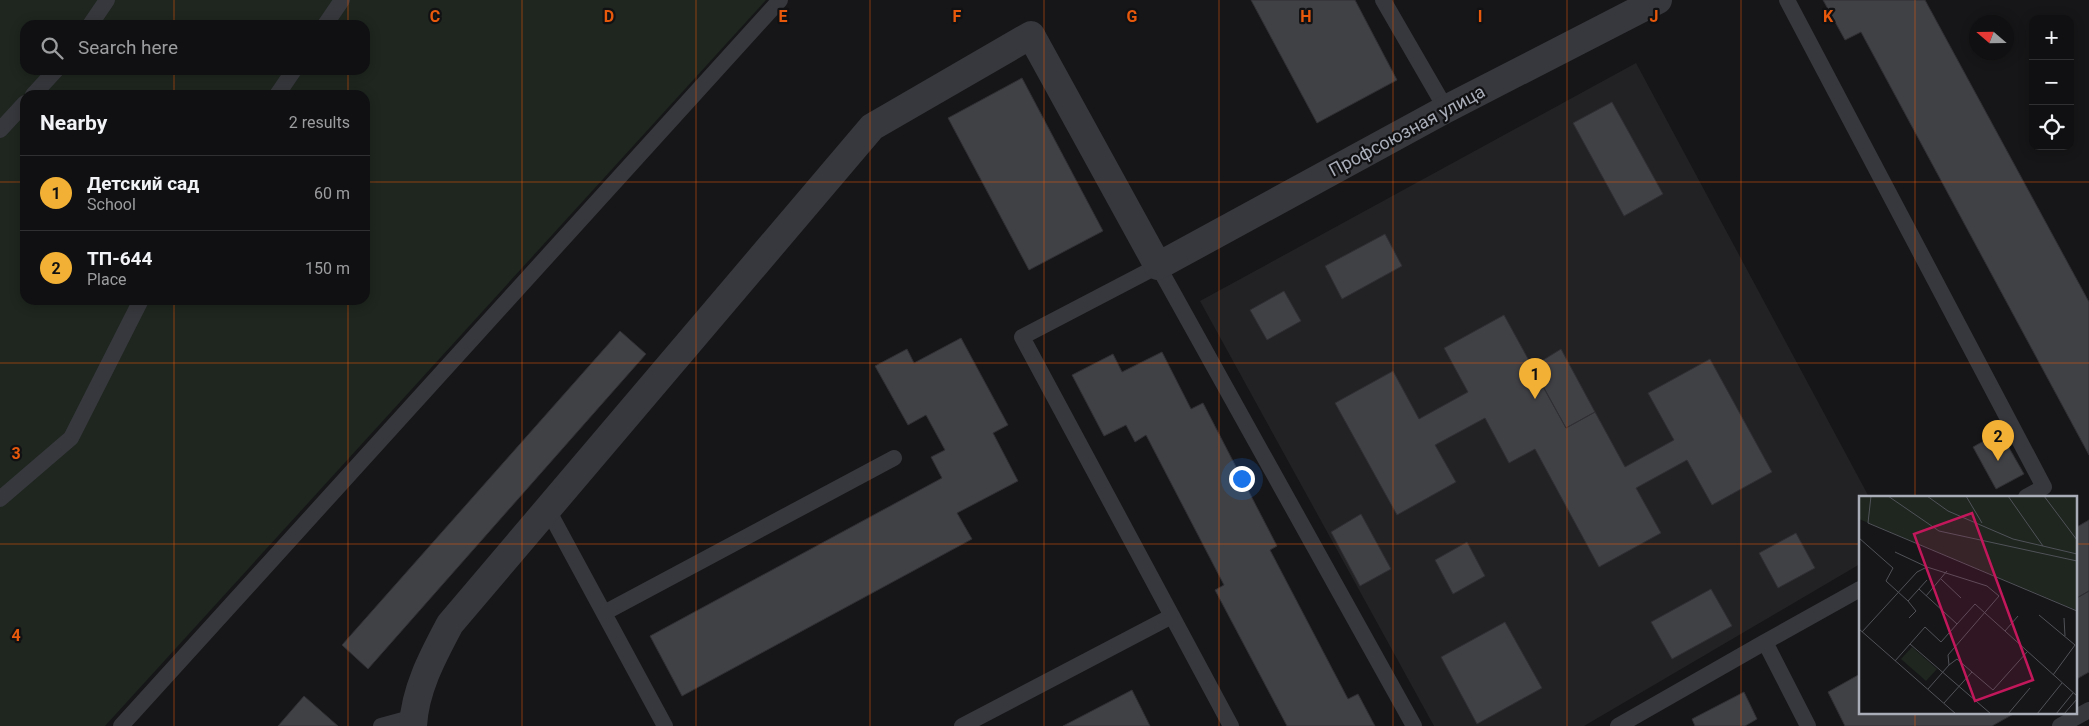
<!DOCTYPE html>
<meta charset="utf-8">
<style>
:root{--surface:#101012;--page:#1e1e20;--text:#f1f3f6;--muted:#9c9d9f;--line:#303032;--accent:#f2b134}
body{margin:0;font-family:Roboto,sans-serif;background:var(--page);color:var(--text)}
.controls{position:absolute;right:15px;top:15px;display:grid;overflow:hidden;border-radius:10px;box-shadow:0 2px 12px #0003}
.controls button{width:45px;height:45px;display:grid;place-items:center;padding:0;border:0;border-bottom:1px solid var(--line);background:var(--surface);color:var(--text);font:25px sans-serif}
.compass{position:absolute;left:1969px;top:15px;width:45px;height:45px;border-radius:50%;background:var(--surface);box-shadow:0 2px 12px #0003;rotate:290deg}
.you{position:absolute;left:1241px;top:478px;width:18px;height:18px;margin:-12px;border:4px solid #fff;border-radius:50%;background:#1a73e8;box-shadow:0 0 0 8px #1a73e833}
.badge{display:grid;place-items:center;width:32px;height:32px;border-radius:50%;background:var(--accent);color:#111;font-size:16px;font-weight:700}
.pin{position:absolute;translate:-50% -41px;filter:drop-shadow(0 1px 2px #0008)}
.pin::after{content:'';position:absolute;top:26px;width:18px;height:15px;background:inherit;clip-path:polygon(0 0,100% 0,50% 100%)}
.list{margin:0;padding:0;list-style:none}
h2{display:flex;justify-content:space-between;align-items:center;height:65px;margin:0;padding:0 20px;font-size:21px}
h2 small{font-size:16px;font-weight:400;color:var(--muted)}
.list li{display:grid;grid-template-columns:32px 1fr auto;gap:15px;align-items:center;box-sizing:border-box;height:75px;padding:0 20px;border-top:1px solid var(--line)}
.list b{display:block;font-size:19px;white-space:nowrap}
.list p{margin:0;font-size:16px;white-space:nowrap;color:var(--muted)}
.list em{font-size:16px;font-style:normal;color:var(--muted)}
.icon{flex:none;width:28px;height:28px;fill:none;stroke:currentColor;stroke-width:2;stroke-linecap:round;stroke-linejoin:round}
.map{position:relative;flex:none;width:2089px;height:726px;overflow:hidden}
.search{position:absolute;background:var(--surface);box-shadow:0 2px 12px #0003;left:20px;top:20px;width:350px;height:55px;display:flex;align-items:center;gap:12px;box-sizing:border-box;padding:0 18px;border-radius:15px;color:var(--muted);font-size:19px}
.panel{position:absolute;background:var(--surface);box-shadow:0 2px 12px #0003;left:20px;top:90px;width:350px;height:215px;border-radius:15px}
.map>svg:first-child{display:block}
.built{fill:#222225}
.green{fill:#1e261f;fill-rule:evenodd}
.building{fill:#404145;stroke:#303034}
.lines{fill:none;stroke-linecap:round;stroke-linejoin:round}
.service{stroke:#37383d;stroke-width:16}
.minor{stroke:#37383d;stroke-width:28}
.grid{fill:none;stroke:#e8590c;stroke-width:1;stroke-opacity:0.55}
.labels{text-anchor:middle;stroke-width:4.5;stroke-linejoin:round;paint-order:stroke}
.street-label{font-size:18px;fill:#a8adb8;stroke:#111113}
.inset-road{fill:none;stroke:#505258;stroke-width:1}
.view{fill:#c2185b;fill-opacity:0.15;stroke:#c2185b;stroke-width:2.5}
.inset-edge{fill:none;stroke:#a8adb8;stroke-width:2.5}
.grid-label{font-size:16px;text-anchor:middle;font-weight:bold;fill:#e8590c;stroke:#111113;stroke-width:4.5;stroke-linejoin:round;paint-order:stroke}
</style>
<div class="map">
<svg width="2089" height="726" viewBox="0 0 2089 726">
<rect width="100%" height="100%" fill="#161618"/>
<path class="built" d="M1636,63L1869,497H1860V564L1584,726H1434L1200,301Z"/>
<path class="green" d="M0,0H766L105,726H0ZM25,25H365V70H25ZM25,95H365V300H25Z"/>
<path class="building" d="M1251,0H1355L1397,80L1317,123Z
M1823,0H1925L2089,302V455L1861,32L1845,40Z
M1022,78L1103,231L1029,270L948,118Z
M1612,102L1663,194L1624,216L1573,123Z
M1385,234L1402,266L1342,299L1325,266Z
M1284,291L1301,321L1267,340L1250,310Z
M1504,315L1566,428L1595,412L1625,467L1674,440L1648,393L1710,359L1772,472L1712,505L1687,460L1636,488L1661,533L1599,567L1535,449L1509,463L1485,418L1435,445L1456,482L1397,515L1335,403L1393,371L1419,419L1468,392L1444,348Z
M620,331L646,354L368,669L342,645Z
M961,338L1008,425L993,433L1018,481L957,513L972,539L682,696L650,636L942,478L931,457L945,450L926,415L908,425L875,366L907,349L914,363Z
M1561,349L1595,412L1566,428L1532,367Z
M1162,352L1191,409L1203,403L1277,546L1270,550L1348,699L1358,694L1375,726H1287L1215,590L1224,585L1146,435L1135,442L1126,425L1104,436L1072,375L1113,354L1122,372Z
M2000,432L2024,474L1996,489L1973,447Z
M1361,514L1391,569L1360,586L1331,532Z
M2089,520V591L2075,599V528Z
M1796,533L1815,568L1778,588L1759,553Z
M1467,542L1485,576L1453,594L1435,560Z
M1711,589L1732,626L1672,659L1651,622Z
M2089,591V672L2075,680V599Z
M1505,622L1542,688L1477,724L1441,657Z
M1860,674V712H2017L1992,726H1845L1828,692Z
M1132,690L1150,726H1063Z
M1744,692L1757,719L1745,726H1695L1692,719Z
M304,696L338,726H278Z"/>
<g class="lines">
<path class="service" d="M1383,0L1446,109
M1787,0L2044,487L2026,497
M90,25L107,0
M325,25L342,0
M33,95L56,70
M277,95L294,70
M0,130L25,103
M0,499L71,438L141,300
M547,508L665,726
M604,613L894,458
M1172,616L1022,337L1158,266L1414,726
M1765,642L1860,589
M121,726L780,0
M381,726L414,717
M962,726L1172,616L1231,726
M1618,726L1765,642L1808,726
M2060,726L2089,710"/>
<path class="minor" d="M413,726C415,689 433,656 450,624L872,127L1031,35L1158,266L1446,109L1658,0"/>
</g>
<path class="grid" d="M174,0V25M348,0V25M522,0V726M696,0V726M870,0V726M1044,0V726M1219,0V726M1393,0V726M1567,0V726M1741,0V726M1915,0V497M174,70V95M348,70V95M0,182H25M365,182H2089M174,300V726M348,300V726M0,363H2089M0,544H1860M2075,544H2089M1915,712V726"/>
<g class="labels">
<g class="street-label">
<text transform="translate(1407 131) rotate(-28)" y="6">Профсоюзная улица</text>
</g>
</g>
<g transform="translate(1859 496)">
<rect width="218" height="218" fill="#161618"/>
<path d="M0,0H217V114L0,23ZM53,151L78,173L67,185L42,163Z" fill="#1e261f"/>
<path class="inset-road" d="M12,0L9,27L218,115M29,0L80,35L218,65M68,0L89,15L154,43L218,58M107,0L123,27M149,0L184,50M185,0L218,44M0,42L34,72L27,85L49,105L68,84M36,56L68,71M82,83L102,102M67,100L88,75M49,105L57,115L50,122M180,119L216,149L194,179M205,122L206,140M98,128L116,108L218,200M0,133L97,218M146,135L159,120M3,136L58,76L68,71L128,90L140,100L89,159L90,169L69,193M51,148L66,131L82,146L98,128L60,93M36,165L51,148L132,218M113,176L134,194L168,156M85,207L113,176L98,163L90,169M149,218L171,192M178,218L203,187M197,218L214,197M205,218L218,203"/>
<path class="view" d="M113,17L174,184L116,205L55,38Z"/>
<rect width="218" height="218" class="inset-edge"/>
</g>
<g class="grid-label">
<text x="435" y="22">C</text>
<text x="609" y="22">D</text>
<text x="783" y="22">E</text>
<text x="957" y="22">F</text>
<text x="1132" y="22">G</text>
<text x="1306" y="22">H</text>
<text x="1480" y="22">I</text>
<text x="1654" y="22">J</text>
<text x="1828" y="22">K</text>
<text x="16" y="459">3</text>
<text x="16" y="641">4</text>
</g>
</svg>
<div class="controls">
<button>+</button>
<button>−</button>
<button><svg class="icon" aria-label="locate" viewBox="0 0 24 24"><circle cx="12" cy="12" r="6"/><path d="M12 2v4M12 18v4M2 12h4M18 12h4"/></svg></button>
</div>
<svg class="compass" viewBox="-18 -18 36 36"><path d="M0-13l5 13h-10z" fill="#e53935"/><path d="M0 13l5-13h-10z" fill="#9c9d9f"/></svg>
<div class="you"></div>
<div class="pin badge" style="left:1535px;top:399px">1</div>
<div class="pin badge" style="left:1998px;top:461px">2</div>
<div class="search"><svg class="icon" aria-label="search" viewBox="0 0 24 24"><circle cx="10" cy="10" r="6"/><path d="M15 15l6 6"/></svg>Search here</div>
<section class="panel">
<h2>Nearby<small>2 results</small></h2>
<ul class="list">
<li><span class="badge">1</span><div><b>Детский сад</b><p>School</p></div><em>60 m</em></li>
<li><span class="badge">2</span><div><b>ТП-644</b><p>Place</p></div><em>150 m</em></li>
</ul>
</section>
</div>
